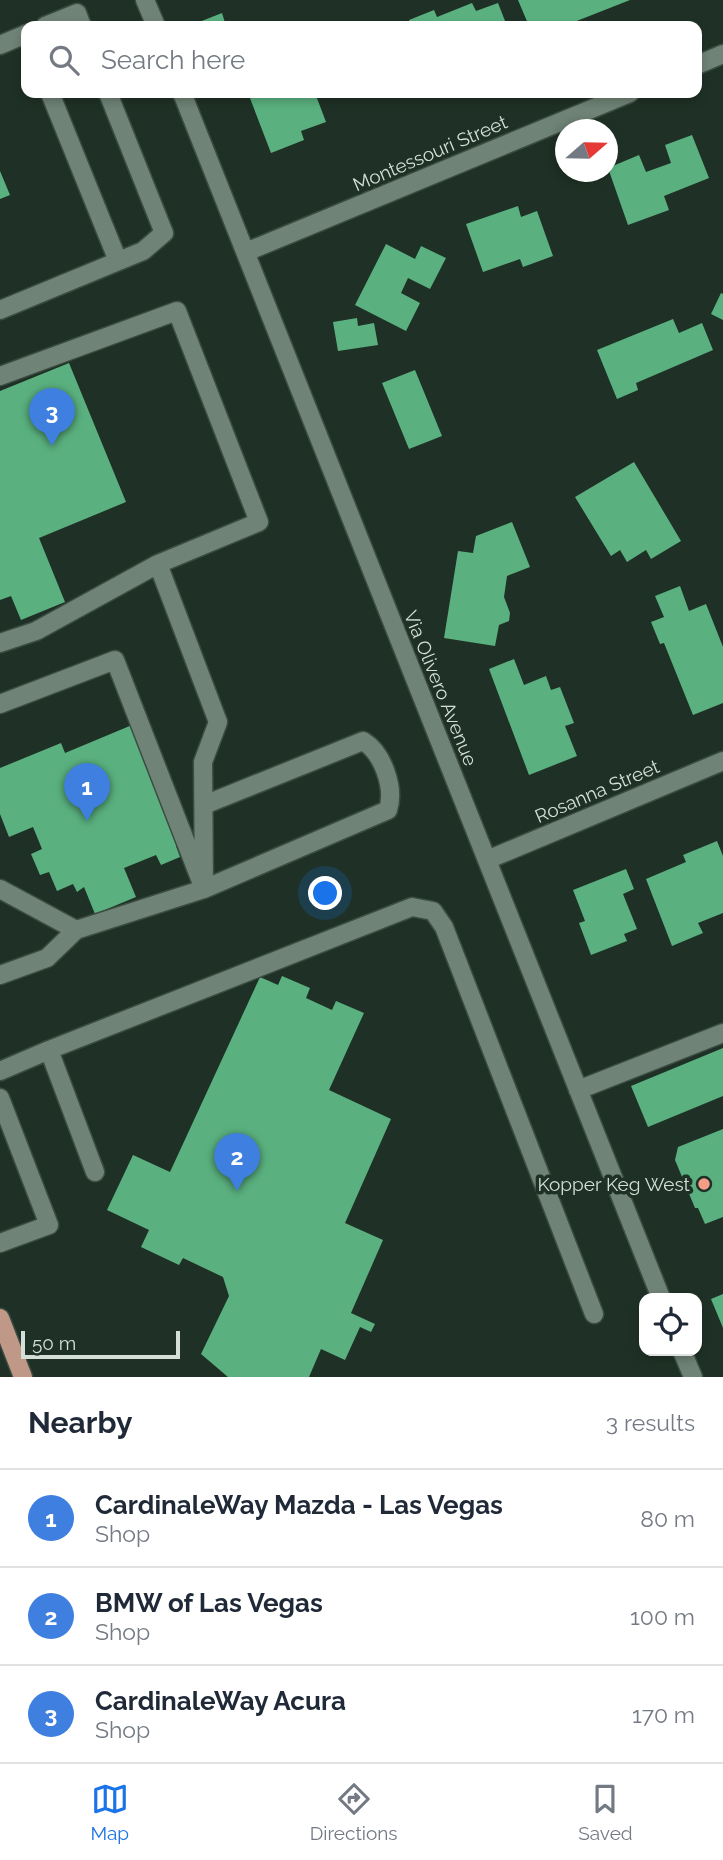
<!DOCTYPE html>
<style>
:root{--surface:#fff;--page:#f2f2f3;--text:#1f2937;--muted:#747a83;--line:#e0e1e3;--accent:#1a73e8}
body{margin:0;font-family:Raleway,sans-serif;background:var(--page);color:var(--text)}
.controls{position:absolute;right:21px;bottom:21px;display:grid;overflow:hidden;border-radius:14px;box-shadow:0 4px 10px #0003}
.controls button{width:63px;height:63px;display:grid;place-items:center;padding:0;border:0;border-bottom:2px solid var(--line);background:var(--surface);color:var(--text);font:35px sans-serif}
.compass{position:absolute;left:555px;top:119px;width:63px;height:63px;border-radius:50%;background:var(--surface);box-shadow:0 4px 10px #0003;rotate:70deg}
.scale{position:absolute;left:21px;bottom:18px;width:159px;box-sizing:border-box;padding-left:7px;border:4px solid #d4dfd7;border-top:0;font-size:19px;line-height:24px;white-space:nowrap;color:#d4dfd7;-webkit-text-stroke:5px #1f3126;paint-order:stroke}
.you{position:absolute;left:326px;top:894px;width:24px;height:24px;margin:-18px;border:5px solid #fff;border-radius:50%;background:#1a73e8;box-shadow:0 0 0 10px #1a73e833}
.badge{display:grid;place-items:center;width:46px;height:46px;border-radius:50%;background:var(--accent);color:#fff;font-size:23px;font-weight:700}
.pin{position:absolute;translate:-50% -58px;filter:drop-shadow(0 2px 4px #0008)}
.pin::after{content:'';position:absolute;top:37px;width:24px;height:21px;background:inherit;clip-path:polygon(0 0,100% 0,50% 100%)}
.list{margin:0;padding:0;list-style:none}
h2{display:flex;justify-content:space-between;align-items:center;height:91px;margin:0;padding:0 28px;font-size:30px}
h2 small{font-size:23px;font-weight:400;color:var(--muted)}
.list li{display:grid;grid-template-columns:46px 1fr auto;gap:21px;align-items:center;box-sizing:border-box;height:98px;padding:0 28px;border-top:2px solid var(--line)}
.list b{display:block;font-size:26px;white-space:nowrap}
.list p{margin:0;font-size:23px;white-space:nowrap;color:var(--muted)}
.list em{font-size:23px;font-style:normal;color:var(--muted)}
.icon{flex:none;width:38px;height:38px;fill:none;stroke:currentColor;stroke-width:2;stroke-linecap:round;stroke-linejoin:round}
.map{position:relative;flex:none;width:723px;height:1377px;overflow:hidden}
.search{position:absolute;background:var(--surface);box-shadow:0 4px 10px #0003;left:21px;right:21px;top:21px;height:77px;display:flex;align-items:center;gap:18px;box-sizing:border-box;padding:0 24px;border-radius:14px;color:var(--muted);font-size:26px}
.sheet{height:385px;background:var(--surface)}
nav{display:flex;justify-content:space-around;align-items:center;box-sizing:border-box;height:98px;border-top:2px solid var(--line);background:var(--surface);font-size:19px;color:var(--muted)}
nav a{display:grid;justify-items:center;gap:4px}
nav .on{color:var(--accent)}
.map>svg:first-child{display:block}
.building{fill:#5ab17f}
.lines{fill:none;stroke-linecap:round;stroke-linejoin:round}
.minor-casing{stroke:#3d4c43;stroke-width:21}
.major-casing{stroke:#3d4c43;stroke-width:21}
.minor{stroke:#6f8476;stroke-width:18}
.major{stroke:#bf9887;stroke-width:18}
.poi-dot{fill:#f49e88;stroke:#1f3126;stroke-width:2.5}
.labels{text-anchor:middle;stroke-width:7;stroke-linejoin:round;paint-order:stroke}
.street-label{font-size:19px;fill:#d4dfd7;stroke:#1f3126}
.poi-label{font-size:19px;fill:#d4dfd7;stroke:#1f3126;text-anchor:end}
</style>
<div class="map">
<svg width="723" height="1377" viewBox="0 0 723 1377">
<rect width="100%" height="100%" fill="#1f3126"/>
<path class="building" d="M518,0H630L564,26H529Z
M472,3L476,11L498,3L507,26H411L409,20L434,10L437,17Z
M222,13L226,26H189Z
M248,93H315L326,122L301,131L304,140L271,153Z
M692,135L709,178L664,196L669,210L628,225L608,168L639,155L646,172L671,163L665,145Z
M0,171L10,195L0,199Z
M518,206L521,217L537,211L553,256L523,267L520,259L483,272L466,224Z
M386,244L415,259L421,246L446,258L430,289L408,278L401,293L420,303L406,331L355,305Z
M721,293L723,294V320L711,314Z
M357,318L358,326L374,323L378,345L338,351L333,322Z
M673,319L679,333L702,323L713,350L636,383L638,390L617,399L597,350Z
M69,363L126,502L39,538L65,602L21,620L11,596L0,600V391Z
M415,370L442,436L409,449L382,383Z
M634,462L681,541L651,559L646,550L627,562L620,550L611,556L575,497Z
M512,522L530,567L507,576L504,597L510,613L509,621L499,625L495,646L444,638L458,551L473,553L476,536Z
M680,586L689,611L706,604L723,647V703L693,715L664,643L660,644L651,622L664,617L655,596Z
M514,659L524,685L546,676L551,690L560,687L574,723L565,726L577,756L529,775L489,669Z
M132,725L181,844L176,846L180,857L161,865L156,855L124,868L136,897L95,914L84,887L77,892L73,884L57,891L49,872L40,875L31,854L42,849L33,827L9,837L0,814V768L61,743L65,753Z
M717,841L723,856V913L698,923L703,933L672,946L646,879L686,862L683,855Z
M626,869L634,889L623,894L637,929L624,934L627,941L591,955L579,923L585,921L573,890Z
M282,976L310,988L306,998L332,1010L336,1001L364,1013L329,1090L391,1119L345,1223L383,1240L351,1313L375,1324L371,1332L360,1327L345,1360L321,1349L309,1377H228L201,1354L229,1296L223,1277L183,1258L179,1265L141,1247L149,1230L107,1210L133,1155L170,1172L260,977L278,985Z
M723,1048V1096L648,1127L631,1086Z
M723,1129V1217L705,1224L698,1208H695L675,1160L678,1147Z
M723,1294V1328L711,1299Z"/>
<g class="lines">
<g class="minor-casing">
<path id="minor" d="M145,0L156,26
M45,26L77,13L82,26
M0,45L26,34
M697,65L723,54
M50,93L118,261
M182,93L661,1298
M246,252L630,93
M0,310L143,251L164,233L108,93
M0,376L177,311L259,522L158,564L36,631L0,643
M0,704L115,660L204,889L388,810C395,788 383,753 363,741L204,805
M487,860L723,761
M0,889L76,930L204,889L203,762L218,722L158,564
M0,975L47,958L76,930
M0,1071L49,1050
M578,1090L723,1033
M0,1098L49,1225L0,1243
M95,1172L49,1050L412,907L433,911L444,927L594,1314
M682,1351L693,1377"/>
</g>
<g class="major-casing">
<path id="major" d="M0,1318L23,1377"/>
</g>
<use href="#minor" class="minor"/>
<use href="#major" class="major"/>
</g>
<circle class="poi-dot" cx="704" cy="1184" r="7"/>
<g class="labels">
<g class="street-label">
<text transform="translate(430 153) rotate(-23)" y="7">Montessouri Street</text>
<text transform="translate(441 688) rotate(68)" y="7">Via Olivero Avenue</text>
<text transform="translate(597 791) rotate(-23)" y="7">Rosanna Street</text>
</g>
<g class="poi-label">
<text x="690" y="1191">Kopper Keg West</text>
</g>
</g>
</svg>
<div class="controls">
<button><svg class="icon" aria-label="locate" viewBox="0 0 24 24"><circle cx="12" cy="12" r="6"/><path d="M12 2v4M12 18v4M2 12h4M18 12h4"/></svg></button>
</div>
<svg class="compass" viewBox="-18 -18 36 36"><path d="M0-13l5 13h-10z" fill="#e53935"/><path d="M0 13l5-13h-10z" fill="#747a83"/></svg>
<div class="scale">50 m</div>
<div class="you"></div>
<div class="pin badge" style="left:87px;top:821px;background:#3f7fe0">1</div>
<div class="pin badge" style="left:237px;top:1191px;background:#3f7fe0">2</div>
<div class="pin badge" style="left:52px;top:446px;background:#3f7fe0">3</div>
<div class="search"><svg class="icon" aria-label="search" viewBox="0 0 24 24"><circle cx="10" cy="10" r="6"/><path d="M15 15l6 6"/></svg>Search here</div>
</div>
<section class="sheet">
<h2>Nearby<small>3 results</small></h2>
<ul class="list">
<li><span class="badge" style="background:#3f7fe0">1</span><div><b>CardinaleWay Mazda - Las Vegas</b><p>Shop</p></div><em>80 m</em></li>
<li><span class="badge" style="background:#3f7fe0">2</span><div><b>BMW of Las Vegas</b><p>Shop</p></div><em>100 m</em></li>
<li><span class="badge" style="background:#3f7fe0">3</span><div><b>CardinaleWay Acura</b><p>Shop</p></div><em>170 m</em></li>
</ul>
</section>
<nav>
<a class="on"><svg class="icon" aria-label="map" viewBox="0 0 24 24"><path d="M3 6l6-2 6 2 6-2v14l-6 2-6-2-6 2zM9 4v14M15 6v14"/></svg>Map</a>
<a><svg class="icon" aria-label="directions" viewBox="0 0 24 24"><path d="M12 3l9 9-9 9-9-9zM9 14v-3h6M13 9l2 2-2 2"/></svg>Directions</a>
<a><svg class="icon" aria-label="saved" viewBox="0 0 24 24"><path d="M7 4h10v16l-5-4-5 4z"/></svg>Saved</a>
</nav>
